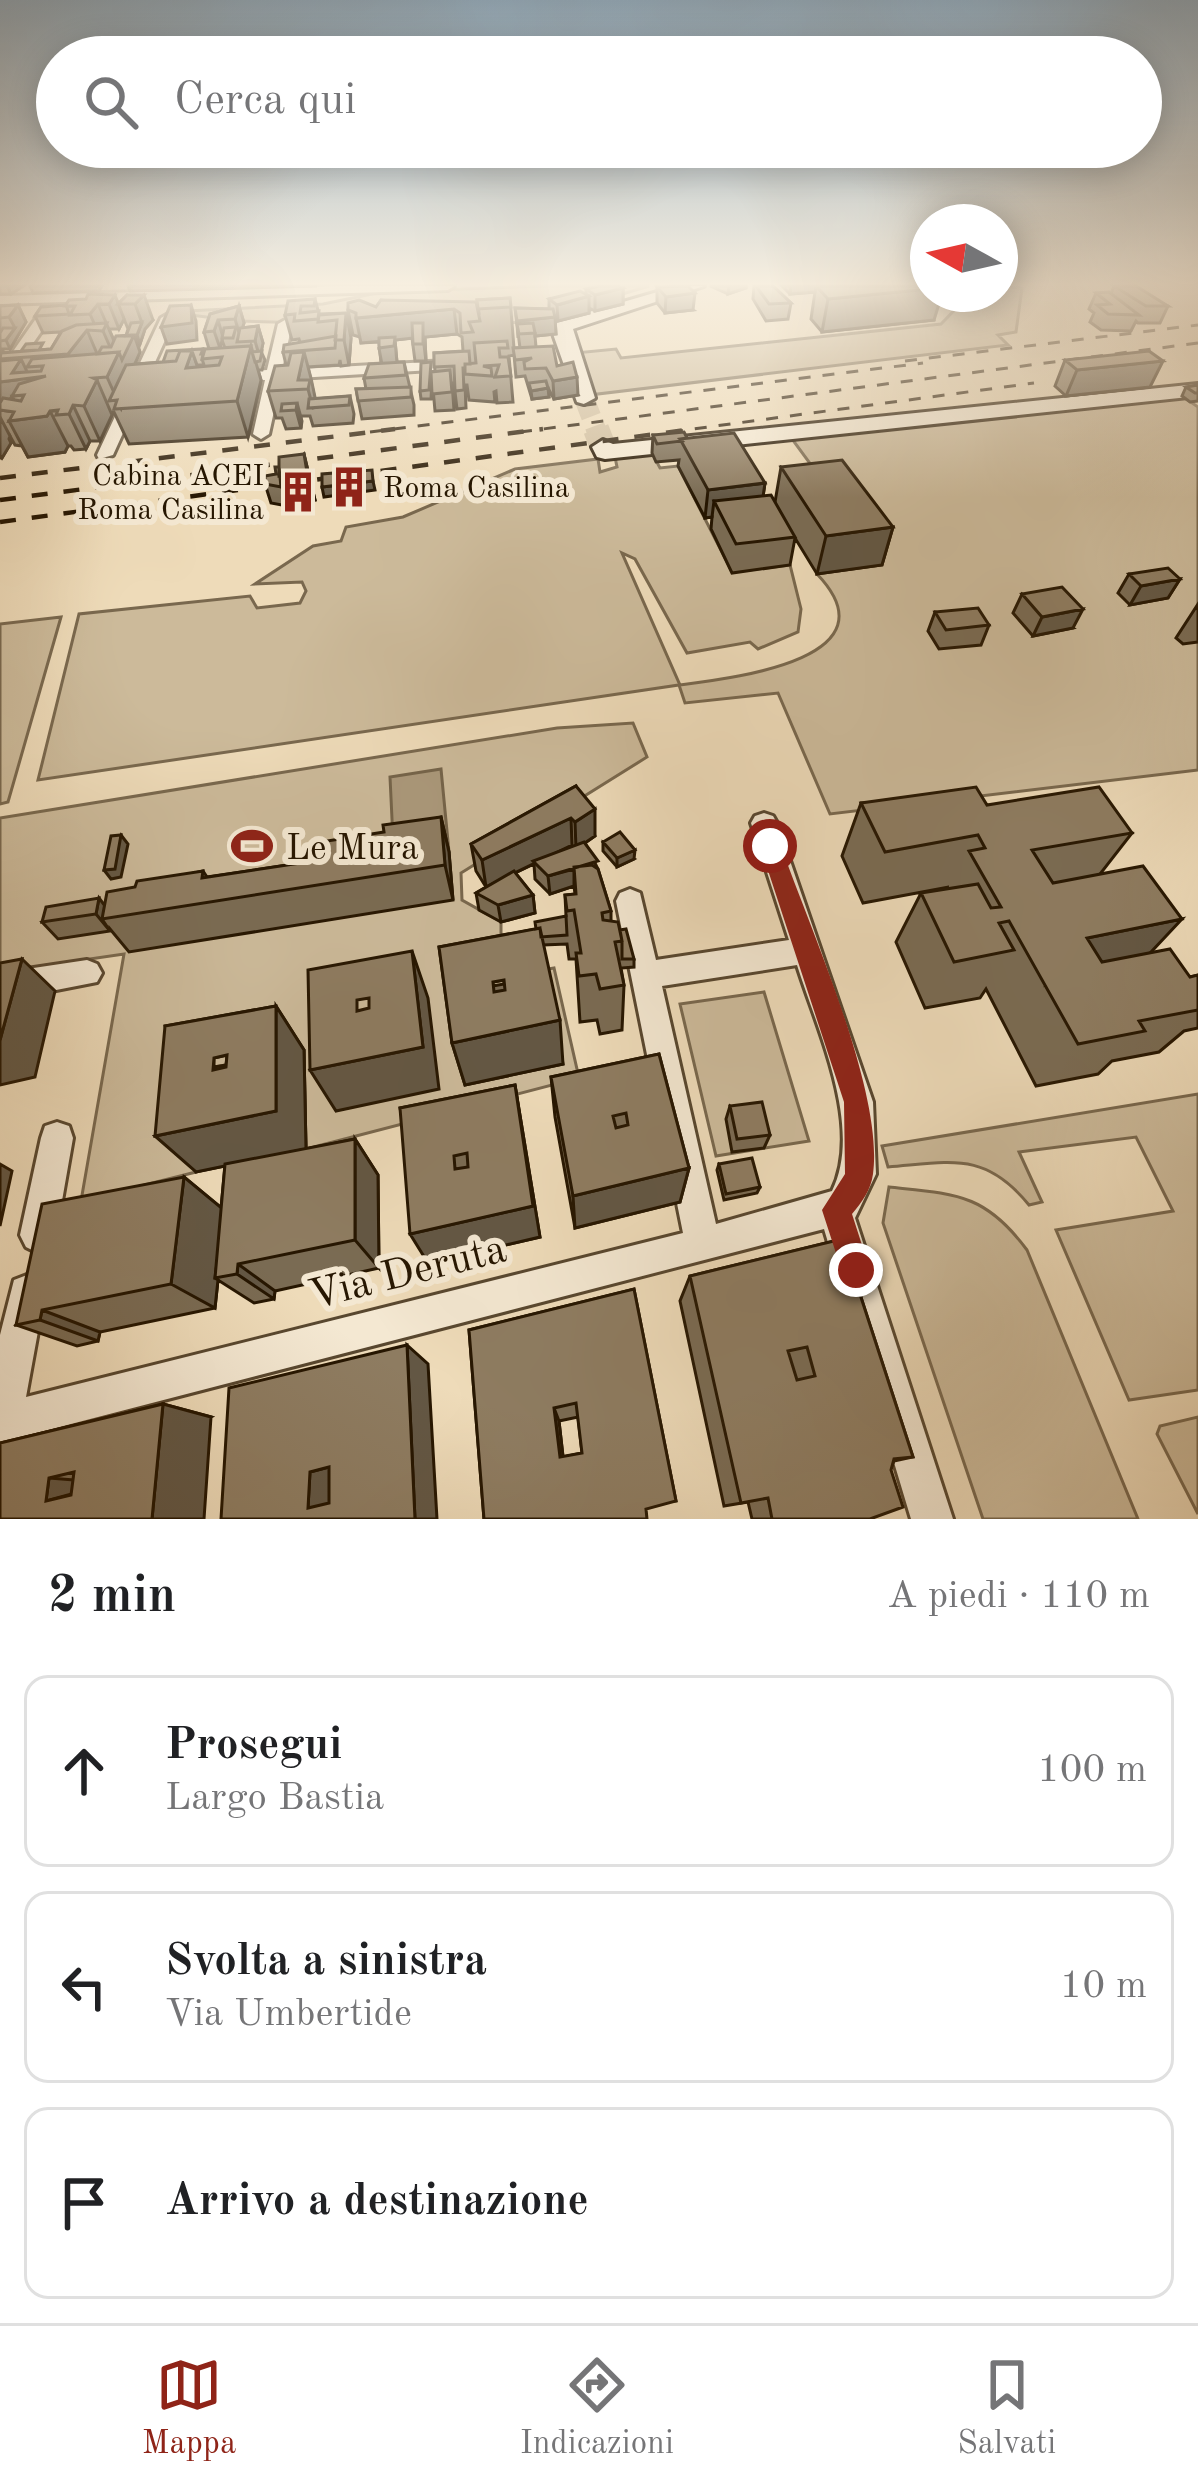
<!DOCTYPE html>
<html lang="it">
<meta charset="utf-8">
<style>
:root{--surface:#fff;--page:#f2f2f2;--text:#202124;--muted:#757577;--line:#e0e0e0;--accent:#8f2418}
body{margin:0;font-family:"Old Standard TT",serif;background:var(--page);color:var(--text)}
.compass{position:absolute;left:910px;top:204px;width:108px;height:108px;border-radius:50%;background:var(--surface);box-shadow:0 6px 30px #0003;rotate:278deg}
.stop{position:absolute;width:36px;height:36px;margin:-27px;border:9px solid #8f2418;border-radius:50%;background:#fff}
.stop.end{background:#8f2418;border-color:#fff;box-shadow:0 3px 12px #0008}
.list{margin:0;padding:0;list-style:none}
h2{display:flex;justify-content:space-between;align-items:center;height:156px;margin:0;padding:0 48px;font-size:51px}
h2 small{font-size:39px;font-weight:400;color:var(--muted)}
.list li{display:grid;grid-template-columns:78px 1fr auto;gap:36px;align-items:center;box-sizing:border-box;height:192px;margin:0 24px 24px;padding:0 24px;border:3px solid var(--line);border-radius:24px}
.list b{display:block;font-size:45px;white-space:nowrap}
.list p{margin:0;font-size:39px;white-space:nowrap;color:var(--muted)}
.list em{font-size:39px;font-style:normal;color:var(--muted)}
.icon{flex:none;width:66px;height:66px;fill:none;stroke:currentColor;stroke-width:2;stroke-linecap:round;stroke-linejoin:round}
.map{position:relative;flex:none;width:1198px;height:1519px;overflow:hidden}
.search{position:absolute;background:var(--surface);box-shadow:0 6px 30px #0003;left:36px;right:36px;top:36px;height:132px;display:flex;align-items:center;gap:30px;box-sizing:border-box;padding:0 42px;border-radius:66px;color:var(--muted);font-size:45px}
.sheet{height:804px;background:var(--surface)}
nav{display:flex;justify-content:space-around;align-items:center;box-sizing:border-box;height:168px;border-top:3px solid var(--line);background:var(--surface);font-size:33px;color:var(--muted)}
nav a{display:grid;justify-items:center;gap:6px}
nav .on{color:var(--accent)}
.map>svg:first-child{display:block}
.green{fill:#ccba9a;stroke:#79684e;stroke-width:3}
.water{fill:#aa987a;stroke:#75644a;stroke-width:3}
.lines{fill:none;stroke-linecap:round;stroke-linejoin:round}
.secondary-tunnel-far1{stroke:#d0bd9d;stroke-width:20;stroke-dasharray:20 10;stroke-linecap:butt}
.secondary-tunnel{stroke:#d0bd9d;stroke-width:26;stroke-dasharray:26 12;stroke-linecap:butt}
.street-casing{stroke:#58472f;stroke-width:6}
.secondary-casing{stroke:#261601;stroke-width:6}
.street{fill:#f4e8d2;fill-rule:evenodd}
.secondary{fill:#f4e8d2;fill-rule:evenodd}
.rail-far1{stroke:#261601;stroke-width:3;stroke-dasharray:12 12;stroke-linecap:butt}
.rail{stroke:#261601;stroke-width:4.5;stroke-dasharray:16 16;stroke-linecap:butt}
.wall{fill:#7a6b53;stroke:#261601;stroke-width:3;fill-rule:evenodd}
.shaded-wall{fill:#635744;stroke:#261601;stroke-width:3}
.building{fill:#8e7c61;stroke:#261601;stroke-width:3;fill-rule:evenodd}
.route{fill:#8f2418}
.labels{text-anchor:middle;stroke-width:12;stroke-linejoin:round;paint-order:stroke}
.far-poi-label{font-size:30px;fill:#261601;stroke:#f4e8d2;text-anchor:end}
.poi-label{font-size:36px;fill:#261601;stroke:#f4e8d2;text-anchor:start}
.near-street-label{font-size:42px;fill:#261601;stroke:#f4e8d2}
</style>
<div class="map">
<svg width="1198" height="1519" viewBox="0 0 1198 1519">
<rect width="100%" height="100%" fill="#eedbb9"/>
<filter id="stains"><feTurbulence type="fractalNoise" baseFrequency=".00167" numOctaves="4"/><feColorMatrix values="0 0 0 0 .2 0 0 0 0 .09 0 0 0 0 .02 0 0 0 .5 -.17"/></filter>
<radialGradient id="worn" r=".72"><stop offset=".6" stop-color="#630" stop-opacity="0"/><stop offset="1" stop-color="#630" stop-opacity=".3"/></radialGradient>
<path class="green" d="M544,286H649L529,322L418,326L238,321L167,312L323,304L382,292Z
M1000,286L1022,288L1016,332L998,335L1008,345L589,395L575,353L616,349L621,358L941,324L970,294H1000Z
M1182,396L1198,407V770L830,814L778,693L685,703L679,685L38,780L79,614L250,596L257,608L300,603L306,591L302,582L255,584L313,546L341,541L346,527L403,517L515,469L598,459L600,472L617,467L615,457L652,453L660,468L678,466L732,572L790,565L801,609L798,632L758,649L750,642L687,653L635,559L622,553L680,685C734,678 898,659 817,574L834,496L792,439Z
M61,617L8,802L0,804V624Z
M633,723L647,757L461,873L462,900L501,922V940L531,972L554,968L579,1078L306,1149L304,1051L203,1069L196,1172L81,1201L124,954L0,972V818L557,728Z
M764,992L809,1141L716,1156L680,1004Z
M1198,1094V1390L1129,1400L1056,1230L1173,1211L1136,1137L1019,1152L1042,1202L1029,1205C985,1151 952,1162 888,1167L882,1146Z
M889,1187C955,1194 985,1193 1027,1250L1138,1519H983L883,1223Z
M1198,1417V1514L1157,1434L1160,1426Z"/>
<path class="water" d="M441,769L449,852L394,861L390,777Z"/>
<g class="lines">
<path class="secondary-tunnel-far1" d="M584,398L597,432"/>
<path class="secondary-tunnel" d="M596,429L603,447"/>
<g class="street-casing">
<path id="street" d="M338,286H454L448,290L0,304V296Z
M168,314L175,318L113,455L99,459L97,455L161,318Z
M35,320L47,323L5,384L0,386V370Z
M285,320L292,324L282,370L465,360L472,364L465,368L281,379L269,434L261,439L253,434L265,380L230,381L223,377L230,373L267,370L278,324Z
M764,813L773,816L777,823L873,1102L876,1174L855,1218L953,1519H911L824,1229L17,1438L14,1446L0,1452V1335L14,1280L27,1275L40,1280L45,1293L26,1397L683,1233L616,901L620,893L630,889L640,893L656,960L789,940L751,823L755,816ZM797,965C817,1029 864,1127 832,1191L716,1224L662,986Z
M87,960L97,964L102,973L97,982L0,1001V973Z
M57,1122L69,1126L73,1138L56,1235L50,1247L38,1253L26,1247L20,1235L41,1138L45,1126Z"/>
</g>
<g class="secondary-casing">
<path id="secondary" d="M678,286H704L573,329L595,398L584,404L577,402L552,331L558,321Z
M1198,384V396L605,459L597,457L592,447L603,440L613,444Z"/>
</g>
<use href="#street" class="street"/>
<use href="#secondary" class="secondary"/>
<path class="rail-far1" d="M905,361L1198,325
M370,432L923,363
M520,432L1198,343
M671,432L1034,383"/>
<path class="rail" d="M0,478L395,429
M0,500L543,429
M0,522L693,429"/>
</g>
<path class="wall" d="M0,286H23L11,294H0Z
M30,286H102L99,291L33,293Z
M128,286H317L130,291Z
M710,286H746V288L728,294Z
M754,286H773L791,303L788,319L766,321L753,299Z
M782,286H928L934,320L822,332L811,319L815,292L790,294Z
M1114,286L1168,306L1160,323H1138L1136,321L1131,331L1101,330L1090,322L1094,313L1089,309L1096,293L1111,294Z
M657,287L693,310L665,313L657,303Z
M623,288V304L595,311L589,308V313L558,321L555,319L556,334L535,336L536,347L557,366L578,395L554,399L548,388L549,397L532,399L525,376L516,377L514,355L509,356L513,402L497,403L496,391L494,392L495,402L469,400L467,385H465L466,408L457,409L454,383H452L454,410L435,411L432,377L431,399H421L420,391L432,372L435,371L434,353L463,351L462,337L457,334L425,337L426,361H415L412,338L395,340L397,362H404L414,405V415L362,419L356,389H366L364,378L381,363L379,342L361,343L360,337L353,335L348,310L376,307L381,300L479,313L477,300L510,298L514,348H520L515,308L549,309V299L586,294V289Z
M127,295L153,320L145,329L140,344H137L140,352L135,364L163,362L203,349L204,352L225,348L222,340L220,348L209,349L204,332L210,314L239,306L244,323L242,328L258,326L263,343L261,351L265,360L262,370H258L261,380L248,437L129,444L114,412L111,413L112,415L100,441H90L86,449L74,450L71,446H68L65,452L28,457L22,446L15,445L10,436L9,439L11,443L2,458H0V306L18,305L26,322L10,349H2L4,353L51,349L61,332L43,333L35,316L41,307L118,304ZM124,319L128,329L126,336L114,340L109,329H119Z
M315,299L319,314L346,313L351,338L349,365L341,366L340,360L339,365L308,367L315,399L350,396L354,414L353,423L313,426L310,416H301V428L286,429L282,418H276L268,391L286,365L283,352L300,342L299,339L292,340L285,315Z
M1065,360L1150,387L1066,396L1055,386Z
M1198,385V401L1190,402L1182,396L1186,387Z
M653,435L687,438L765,483L763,496L775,502L781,467L893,527L882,565L817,574L795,538L790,565L732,573L711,529L712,517L705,518L678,466L679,460L656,462L652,453Z
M304,454L315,500L287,503V506L271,503L265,484Z
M1129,574L1180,579L1168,598L1130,605L1118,593Z
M1022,594L1073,628L1033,636L1013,613Z
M1198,604V642L1183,644L1176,638Z
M935,612L989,625L981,645L939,649L928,631Z
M576,786L595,836L585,843L598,869L611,911V921L620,930L634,959V967L621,968L624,985L622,1030L600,1034L597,1020L580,1022L576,959H569L567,944L543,945L563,1064L465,1085L452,1043L439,947L536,929L566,916L565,895L575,894L574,886L550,894L535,879L534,864L515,873L533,895L535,913L501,922L479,910L476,893L486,887L476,871L471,844ZM504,980V984L493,986V982Z
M861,803L987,805L1132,833L1100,874L1150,953L1190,977L1198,975V1028L1184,1031L1159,1052L1112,1061L1098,1074L1036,1086L986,989L980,998L925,1008L896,942L921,893L949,887L863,903L842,856Z
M441,817L449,852L453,900L129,952L110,929V931L58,939L42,922L104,905L135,887L203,871L207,877L314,861L384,832Z
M603,842L634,859L617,867L603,851Z
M276,1006L304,1050L306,1149L355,1139L378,1175L379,1268L275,1291L274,1299L254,1303L218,1280L215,1308L100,1332L98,1341L77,1346L16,1325L184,1177L221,1208L225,1166L196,1172L165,1026ZM227,1055L226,1065L214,1067V1058Z
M659,1054L689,1168L680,1202L575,1228L555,1117L551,1077Z
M515,1085L540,1237L428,1263L400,1108Z
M730,1106L770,1135L764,1148L732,1152L726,1119Z
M719,1164L760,1187L757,1193L724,1200L717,1170Z
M842,1239L913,1457L894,1461L870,1519H752L748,1502L724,1506L680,1301L690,1276Z
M634,1289L676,1501L484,1519L469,1330ZM578,1417L582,1453L563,1457L559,1421Z
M163,1404L211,1417L0,1519V1443Z"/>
<path class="shaded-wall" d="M7,286H23L11,294Z
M729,286H746V288L728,294Z
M791,286H869H816L815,292L790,294Z
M623,288V304L595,311V295Z
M928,289V294H942L934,320L822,332L828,299Z
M695,293L693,310L665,313L666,297Z
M115,295L124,319L119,329L109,304Z
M144,295L153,320L145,329L140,344L137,335L142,323L135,304Z
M589,296V313L558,321L557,305Z
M98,304L117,348L114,356L103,331L97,330L90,314Z
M18,305L26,322L10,349L6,340L15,328L9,317Z
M191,305L196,321L197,340L167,344L161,327Z
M239,306L244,323L240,336L235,319Z
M454,309L457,334L425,337L426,361L423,337L395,340L397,363L382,365L379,348L395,340L361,343L356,318Z
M346,313L351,338L349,365L344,340Z
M555,317L556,334L535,336V333L517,324L518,338L517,321Z
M218,320L223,337L220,348L214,331Z
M258,326L263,343L260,358L255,341Z
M87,330L98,356L79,380L68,354Z
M134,335L140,352L129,377L121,408L107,377L119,352Z
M251,346L261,380L248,437L237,401Z
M192,351L204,385L186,368Z
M304,352L311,378L317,407L313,408L308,389L298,380Z
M21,359L30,378L46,376L63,411H50L68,446L65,452L28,457L9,421L47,416L49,413L34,415L24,395L12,396L23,417H17L14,412L0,410V382L16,380L12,373Z
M1163,361L1150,387L1066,396L1077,370Z
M577,377L578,395L554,399L553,381Z
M97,380L112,415L100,441L84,406Z
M548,388L549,397L532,399L531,391Z
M297,403L302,421L301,428L296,410Z
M73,405L90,441L86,449L69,414Z
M0,417L10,436L9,439L11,443L2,458L0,455Z
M304,454L315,500L287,503V506L279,476Z
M373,481L375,490L324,497L322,487Z
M765,483L761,511L714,501L712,517L705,518L708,490Z
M893,527L882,565L817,574L826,536Z
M1180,579L1168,598L1130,605L1141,586Z
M1083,609L1073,628L1033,636L1042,617Z
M595,809V836L576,849L575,822Z
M441,817L449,852L453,900L445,865Z
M571,818L572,845L486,887L482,860Z
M121,835L128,844L121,877L111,879L104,870Z
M635,850L634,859L617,867V858Z
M574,869V886L550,894L548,876Z
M533,895L535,913L501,922L498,905Z
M99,898L112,915L102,919L110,931L96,914Z
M1182,919L1136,968L1047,985L1087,938Z
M412,951L428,998L439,1089L336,1111L310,1070L423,1047Z
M22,959L55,991L35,1077L0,1085V1040Z
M276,1006L304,1050L306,1149L196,1172L155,1136L276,1111Z
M560,1020L563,1064L465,1085L452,1043Z
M515,1085L540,1237L428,1263L410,1234L533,1206Z
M355,1139L378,1175L379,1268L355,1240Z
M0,1164L12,1171L0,1226Z
M689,1168L680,1202L575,1228L573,1196Z
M184,1177L224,1210L215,1278L218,1280L215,1308L171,1284Z
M238,1264L275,1291L274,1299L237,1274Z
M42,1310L100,1332L98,1341L40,1320Z
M407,1345L428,1364L437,1519H415Z
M163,1404L211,1417L204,1519H152Z
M554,1408L559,1421L564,1465L560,1457Z
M329,1467L342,1510L308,1508L310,1472Z
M49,1478L112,1483L46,1501Z"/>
<path class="building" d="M600,286H619L623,288L595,295L586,289Z
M688,286L695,293L666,297L657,287Z
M756,286H773L791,303L769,304Z
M816,286H928V289L828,299Z
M1114,286H1136L1168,306H1146Z
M580,291L589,296L557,305L549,299Z
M1109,292L1139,315L1108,314L1097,305L1110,304L1096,293Z
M88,294L115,295L109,304H98L90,314L70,315L75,306H65L69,300L86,299Z
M127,295H144L135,304H118Z
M510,298L511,307L478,309L477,300Z
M315,299L314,306H301L300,313L319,311L318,319L294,321L295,314L285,315L288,301Z
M359,300L376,307L381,300L476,302L480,321L469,322L473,332L461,333L460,313L454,309L356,318V313L348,310V303Z
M18,305L9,317L0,318V306Z
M66,305L69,314L35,316L41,307Z
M191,305L192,323L161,327L170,306Z
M239,306L235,319L218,320L214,331L204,332L210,314Z
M515,308L553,309L555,317L517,321Z
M346,313L344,340H335L337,320L318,322L319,315Z
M142,322L137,335L126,336L131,323Z
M107,323L103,331L87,330L68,354L0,359L1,353L51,349L62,331L76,325Z
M412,323H423V344H413Z
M533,323L535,333L519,334L517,324Z
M258,326L255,341L237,342L240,328Z
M236,327L233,338H222L224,328Z
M3,328H15L6,340L0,341V333Z
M134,335L122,360L119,352L98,354L102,347H111L116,336Z
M336,336L335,348L283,352L284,345Z
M395,337L394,346L379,348V338Z
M507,341L508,348H499L500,357H508L511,376L495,377L499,365L483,366L491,368L492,376L465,374V364L476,363L474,343Z
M43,343L39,350L21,351L26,344Z
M251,346L237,401L114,409L117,400L109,401L126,365L176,361L180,351H192L186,368L219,365L222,357L202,359L205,349Z
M553,346L557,366L573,362L577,377L553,381L546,368L525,369L524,362L532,358L515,360L513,348Z
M203,349L201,354H203L202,359L204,365H197L192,351H180L176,361L163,362L167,351Z
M262,351L260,361L255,362L252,352Z
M469,351L470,364H465V368H463L464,390L455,391L454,366L434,367V353Z
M1149,351L1163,361L1077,370L1065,360Z
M119,352L107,377L93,378L97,380L84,406L73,405L69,414L56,415L58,410L50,411L47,416L9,421L14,412L0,410V403L3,398L21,401L24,395L12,396L19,384L46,376L0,382V361L21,359L12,373L41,371L43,366L27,367L32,359Z
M304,352L298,380H310L308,389L268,391L275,366L288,365L291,353Z
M404,362L406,375L364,378L369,364Z
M431,362L429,390L420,391L421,363Z
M450,370L452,392L432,394L431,372Z
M546,381L548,388L531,391L529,383Z
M1198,385V393H1195L1186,387Z
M411,387V397L358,401L356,389Z
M350,396L349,405L308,408L309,399Z
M297,403L296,410L281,411L282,404Z
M684,432L687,438L680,439L682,441L657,444L653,435Z
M734,433L765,483L708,490L680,439Z
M304,454L307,472L279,476V457Z
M842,460L893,527L826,536L781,467Z
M275,467H279L281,487L265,484V476L276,474Z
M372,470L373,481L322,487V474Z
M771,495L795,537L736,544L714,501Z
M1168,568L1180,579L1141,586L1129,574Z
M1062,587L1083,609L1042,617L1022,594Z
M978,608L989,625L946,630L935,612Z
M576,786L595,809L575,822L571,818L482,860L471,844Z
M976,787L987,805L1099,787L1132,833L1032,850L1053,883L1143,866L1182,919L1087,938L1102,962L1170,949L1190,977L1198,975V1010L1139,1021L1145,1031L1078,1044L1009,921L999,923L1014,950L954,962L921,893L978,884L991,908L1001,907L969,851L985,848L978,835L885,852L861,803Z
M441,817L445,865L102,919L107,892L135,887L137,881L203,871L202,878L314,861V856L327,854V841L384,832L383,825Z
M620,832L635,850L617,858L603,842Z
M121,835L115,869L104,870L111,836Z
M584,842L598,861L548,876L533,861Z
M592,865L598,869L611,911L602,913L603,920L618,922L622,941L615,942L624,985L600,989L596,974L579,976L576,953H581L574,910L567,911L565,895L576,894L574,867Z
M514,871L533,895L498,905L476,893Z
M99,898L96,914L42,922L46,907Z
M566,916L567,935L541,937L540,928L536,929L535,922Z
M540,928L560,1020L452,1043L439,947ZM504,980L505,990L494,992L493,982Z
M626,929L634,959H622V941L620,930Z
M412,951L423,1047L310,1070L308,970ZM369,998V1008L357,1011V1000Z
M22,959L0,1040V963Z
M276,1006V1111L155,1136L165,1026ZM227,1055L226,1067L213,1070L214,1058Z
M659,1054L689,1168L573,1196L551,1077ZM626,1113L628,1125L616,1128L613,1116Z
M515,1085L533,1206L410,1234L400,1108ZM467,1153L468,1167L455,1169L454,1156Z
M762,1102L770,1135L737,1139L730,1106Z
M355,1139V1240L238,1264L237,1274L215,1278L225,1164Z
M752,1158L760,1187L726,1194L719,1164Z
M184,1177L171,1284L42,1310L40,1320L16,1325L42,1204Z
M842,1239L913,1457L894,1459L891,1470L903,1507L870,1519H772L768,1498L741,1503L690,1276ZM807,1347L815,1376L797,1380L788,1351Z
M634,1289L676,1501L646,1509L647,1519H484L469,1330ZM576,1403L582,1453L560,1457L554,1408Z
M407,1345L415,1519H221L229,1388ZM329,1467V1503L308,1508L310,1472Z
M163,1404L152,1519H0V1443ZM74,1472L71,1495L46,1501L49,1478Z"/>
<linearGradient id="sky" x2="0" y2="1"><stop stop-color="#8fa9bc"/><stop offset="0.57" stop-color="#f7efe0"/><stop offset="1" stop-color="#f7efe0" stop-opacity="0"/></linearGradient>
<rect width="1198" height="498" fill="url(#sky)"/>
<path class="route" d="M770,837L781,846C810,929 884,1092 873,1174C871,1190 862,1202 852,1214L870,1270L866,1281L856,1285L845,1281L822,1210L845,1174L844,1102L760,846Z"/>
<defs>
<g id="building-bare" transform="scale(3.24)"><path d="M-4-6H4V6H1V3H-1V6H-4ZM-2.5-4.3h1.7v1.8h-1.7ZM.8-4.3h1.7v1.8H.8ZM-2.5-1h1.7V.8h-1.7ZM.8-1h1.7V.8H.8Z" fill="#8f2418" stroke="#f4e8d2" stroke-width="2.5" paint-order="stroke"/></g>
<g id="stadium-bare" transform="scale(3.24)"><path d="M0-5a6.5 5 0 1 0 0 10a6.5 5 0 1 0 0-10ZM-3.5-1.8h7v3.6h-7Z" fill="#8f2418" stroke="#f4e8d2" stroke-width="2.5" paint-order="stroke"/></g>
</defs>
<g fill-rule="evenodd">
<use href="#building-bare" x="349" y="487"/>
<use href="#building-bare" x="298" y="492"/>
<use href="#stadium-bare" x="252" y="846"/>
</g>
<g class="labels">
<g class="far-poi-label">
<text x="264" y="485">Cabina ACEI<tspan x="264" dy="34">Roma Casilina</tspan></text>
<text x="383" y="497" text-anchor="start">Roma Casilina</text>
</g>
<g class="poi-label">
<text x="286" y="859">Le Mura</text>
</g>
<g class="near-street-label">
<text transform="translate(407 1270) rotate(-14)" y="15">Via Deruta</text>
</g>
</g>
<rect width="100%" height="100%" filter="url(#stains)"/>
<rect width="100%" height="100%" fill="url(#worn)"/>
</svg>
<svg class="compass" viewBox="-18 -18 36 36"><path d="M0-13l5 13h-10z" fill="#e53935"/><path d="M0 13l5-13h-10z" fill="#757577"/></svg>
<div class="stop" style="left:770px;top:846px"></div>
<div class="stop end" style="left:856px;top:1270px"></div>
<div class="search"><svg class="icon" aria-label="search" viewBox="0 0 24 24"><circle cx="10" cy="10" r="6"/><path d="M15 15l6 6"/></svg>Cerca qui</div>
</div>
<section class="sheet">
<h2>2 min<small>A piedi · 110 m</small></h2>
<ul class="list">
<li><svg class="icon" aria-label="ahead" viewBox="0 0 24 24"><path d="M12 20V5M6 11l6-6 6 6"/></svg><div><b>Prosegui</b><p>Largo Bastia</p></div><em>100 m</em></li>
<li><svg class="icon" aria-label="left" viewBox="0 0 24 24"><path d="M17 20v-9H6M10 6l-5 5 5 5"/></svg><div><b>Svolta a sinistra</b><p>Via Umbertide</p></div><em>10 m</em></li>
<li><svg class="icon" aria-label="arrive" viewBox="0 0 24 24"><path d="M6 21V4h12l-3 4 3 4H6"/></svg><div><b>Arrivo a destinazione</b></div></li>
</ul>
</section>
<nav>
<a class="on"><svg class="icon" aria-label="map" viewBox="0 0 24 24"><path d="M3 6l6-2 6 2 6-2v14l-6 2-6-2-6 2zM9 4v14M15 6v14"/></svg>Mappa</a>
<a><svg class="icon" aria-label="directions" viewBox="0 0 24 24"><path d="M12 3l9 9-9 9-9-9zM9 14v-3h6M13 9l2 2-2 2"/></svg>Indicazioni</a>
<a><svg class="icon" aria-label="saved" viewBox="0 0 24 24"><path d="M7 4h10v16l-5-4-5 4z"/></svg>Salvati</a>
</nav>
